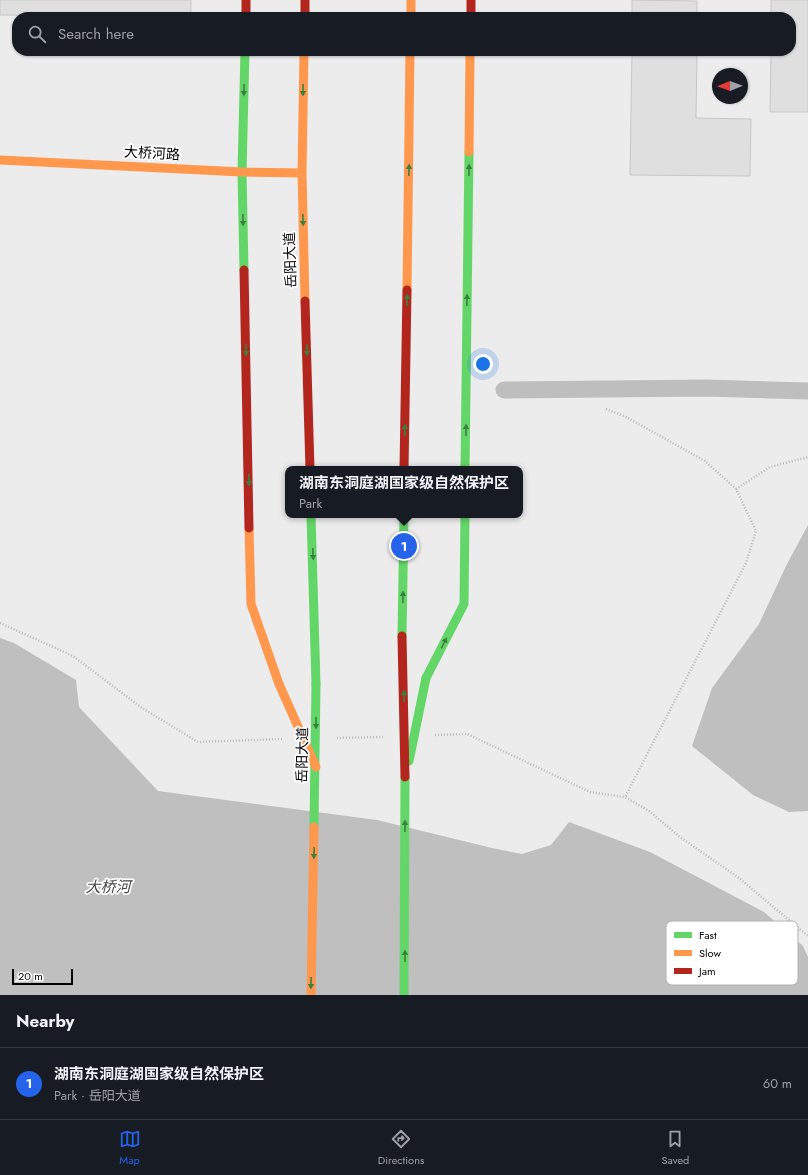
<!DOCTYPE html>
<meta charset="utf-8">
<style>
:root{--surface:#171b24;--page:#242831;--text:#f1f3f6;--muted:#9ea1a6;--line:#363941;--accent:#2563eb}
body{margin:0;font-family:Jost,"Noto Sans SC",sans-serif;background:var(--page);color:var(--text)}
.compass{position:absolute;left:712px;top:68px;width:36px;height:36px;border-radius:50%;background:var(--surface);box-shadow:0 1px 3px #0004;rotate:269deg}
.scale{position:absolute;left:12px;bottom:10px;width:61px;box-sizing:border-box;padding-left:4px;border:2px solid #000;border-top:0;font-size:11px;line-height:14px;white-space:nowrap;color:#000;-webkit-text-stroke:3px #fff;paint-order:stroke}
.you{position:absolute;left:483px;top:364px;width:14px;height:14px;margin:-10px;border:3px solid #fff;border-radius:50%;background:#1a73e8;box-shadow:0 0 0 6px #1a73e833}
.badge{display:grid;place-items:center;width:26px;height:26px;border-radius:50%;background:var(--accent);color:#fff;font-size:13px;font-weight:700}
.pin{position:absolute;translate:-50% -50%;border:2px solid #fff;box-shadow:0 1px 4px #0006}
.popup{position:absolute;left:285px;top:466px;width:238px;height:52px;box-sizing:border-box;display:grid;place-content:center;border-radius:8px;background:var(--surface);filter:drop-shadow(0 1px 3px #0005);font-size:13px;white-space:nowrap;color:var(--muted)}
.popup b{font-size:15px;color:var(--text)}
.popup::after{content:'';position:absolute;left:50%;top:100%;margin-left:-8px;border:8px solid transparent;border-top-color:var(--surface)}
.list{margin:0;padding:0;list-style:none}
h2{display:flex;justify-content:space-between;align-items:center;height:52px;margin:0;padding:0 16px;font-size:17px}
h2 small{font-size:13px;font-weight:400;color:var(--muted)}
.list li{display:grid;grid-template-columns:26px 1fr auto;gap:12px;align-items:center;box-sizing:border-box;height:72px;padding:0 16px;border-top:1px solid var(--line)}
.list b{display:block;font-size:15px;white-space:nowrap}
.list p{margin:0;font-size:13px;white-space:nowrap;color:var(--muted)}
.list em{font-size:13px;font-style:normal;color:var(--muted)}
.icon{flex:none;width:22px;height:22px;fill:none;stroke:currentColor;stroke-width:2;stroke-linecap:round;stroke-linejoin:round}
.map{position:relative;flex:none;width:808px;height:995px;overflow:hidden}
.search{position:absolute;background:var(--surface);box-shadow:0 1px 3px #0004;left:12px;right:12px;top:12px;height:44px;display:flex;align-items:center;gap:10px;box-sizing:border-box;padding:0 14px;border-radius:16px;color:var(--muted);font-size:15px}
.sheet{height:124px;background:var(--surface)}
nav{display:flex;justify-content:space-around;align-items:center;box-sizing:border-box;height:56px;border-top:1px solid var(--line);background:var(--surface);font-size:11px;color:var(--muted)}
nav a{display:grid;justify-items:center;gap:2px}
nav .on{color:var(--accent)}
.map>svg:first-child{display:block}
.green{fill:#ececec;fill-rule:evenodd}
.water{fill:#bfbfbf}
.building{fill:#dfdfdf;stroke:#c7c7c7}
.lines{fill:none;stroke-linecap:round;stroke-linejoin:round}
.path{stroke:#b9b9b9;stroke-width:2.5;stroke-dasharray:1 2;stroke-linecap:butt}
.street{stroke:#bebebe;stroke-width:17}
.fast{stroke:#63d668;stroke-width:9}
.slow{stroke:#ff974d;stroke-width:9}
.jam{stroke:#b3261e;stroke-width:9}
.fast-bridge{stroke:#63d668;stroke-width:9}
.slow-bridge{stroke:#ff974d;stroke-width:9}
.jam-bridge{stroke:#b3261e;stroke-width:9}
.oneway{fill:#3b803e}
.labels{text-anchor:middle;stroke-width:3.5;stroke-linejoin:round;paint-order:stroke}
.street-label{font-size:14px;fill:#000;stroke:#fff}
.water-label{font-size:15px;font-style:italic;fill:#444;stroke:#fff}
.key{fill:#fff;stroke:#b2b2b2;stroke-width:1}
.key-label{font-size:11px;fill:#000}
</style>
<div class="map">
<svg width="808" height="995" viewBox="0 0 808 995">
<rect width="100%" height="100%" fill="#fff"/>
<path class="green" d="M0,0H808V995H0ZM17,17H791V51H17ZM718,74H742V98H718ZM288,469H520V515H288Z"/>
<path class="water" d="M808,525V811L789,812L753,795L692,746L712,688L759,624L787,564Z
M0,638L14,643L76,680L79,707L158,791L377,820L492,848L522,854L551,845L569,822L650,852L764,912L803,946L808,957V995H0Z"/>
<path class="building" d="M0,0H191V17L0,15Z
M632,0L697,1V17H632Z
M771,0H808V112H770L771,51H791V17H771Z
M632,51H697L696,118L751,119L750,176L630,175Z"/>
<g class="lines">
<path class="path" d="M606,409L626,417L705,461L736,489L756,531L746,563L625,797
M736,489L770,467L808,457
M0,623L73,656L142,708L198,742L282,739
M435,735L467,734L590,792L625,797L649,811L680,837L739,878L808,936
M337,738L384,737"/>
<path class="street" d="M504,390L706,388L808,391"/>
<path class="fast" d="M244,270L242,172L245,51
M465,469L469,152
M311,515L316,684
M402,636L404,515
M426,678L464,604L465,515"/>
<path class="slow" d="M411,0V17
M304,51L302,173L305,301
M469,152L470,51
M0,160L242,172L302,173
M407,290L410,51
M249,528L251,604L279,684"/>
<path class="jam" d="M246,0V17
M305,0V17
M471,0V17
M244,270L249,528
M305,301L310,469
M404,469L407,290"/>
<path class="fast-bridge" d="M409,761L426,678
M314,827L316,684
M404,995L405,777"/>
<path class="slow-bridge" d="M279,684L316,767
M311,995L314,827"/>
<path class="jam-bridge" d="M402,636L405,777"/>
</g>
<defs><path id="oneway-solid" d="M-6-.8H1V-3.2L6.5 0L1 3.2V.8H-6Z"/></defs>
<g class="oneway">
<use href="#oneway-solid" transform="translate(244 90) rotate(91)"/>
<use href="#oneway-solid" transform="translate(303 90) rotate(91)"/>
<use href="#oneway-solid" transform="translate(409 170) rotate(-89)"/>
<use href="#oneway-solid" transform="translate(469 170) rotate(-89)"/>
<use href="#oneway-solid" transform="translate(243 220) rotate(89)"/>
<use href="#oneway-solid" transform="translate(303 220) rotate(88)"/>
<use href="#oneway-solid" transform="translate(407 300) rotate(-89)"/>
<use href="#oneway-solid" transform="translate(467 300) rotate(-89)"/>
<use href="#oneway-solid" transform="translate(246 350) rotate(89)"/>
<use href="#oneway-solid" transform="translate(307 350) rotate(88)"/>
<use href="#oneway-solid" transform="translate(405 430) rotate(-89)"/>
<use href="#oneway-solid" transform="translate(466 430) rotate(-89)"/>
<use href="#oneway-solid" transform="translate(249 480) rotate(89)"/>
<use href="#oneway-solid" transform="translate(313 554) rotate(88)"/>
<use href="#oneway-solid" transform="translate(403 597) rotate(-89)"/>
<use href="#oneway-solid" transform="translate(444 643) rotate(-63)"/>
<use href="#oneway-solid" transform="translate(404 696) rotate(-91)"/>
<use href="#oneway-solid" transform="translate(316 723) rotate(90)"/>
<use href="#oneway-solid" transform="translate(405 826) rotate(-90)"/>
<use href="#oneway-solid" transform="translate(314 853) rotate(91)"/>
<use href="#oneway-solid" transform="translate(405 956) rotate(-90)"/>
<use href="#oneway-solid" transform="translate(311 983) rotate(91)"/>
</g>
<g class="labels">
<g class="street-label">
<text transform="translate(152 153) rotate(3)" y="5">大桥河路</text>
<text transform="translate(290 260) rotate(-92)" y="5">岳阳大道</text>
<text transform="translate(302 755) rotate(-89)" y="5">岳阳大道</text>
</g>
<g class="water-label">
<text x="108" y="892">大桥河</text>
</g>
</g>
<rect x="666" y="921" width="132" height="64" rx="6" class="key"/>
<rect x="674" y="932" width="18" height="6" fill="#63d668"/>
<rect x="674" y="950" width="18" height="6" fill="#ff974d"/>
<rect x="674" y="968" width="18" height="6" fill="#b3261e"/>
<g class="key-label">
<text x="699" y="939">Fast</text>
<text x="699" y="957">Slow</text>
<text x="699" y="975">Jam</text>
</g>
</svg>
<svg class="compass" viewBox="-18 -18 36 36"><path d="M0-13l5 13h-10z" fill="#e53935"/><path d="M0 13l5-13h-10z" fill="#9ea1a6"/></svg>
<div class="scale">20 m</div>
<div class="you"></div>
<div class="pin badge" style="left:404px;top:546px">1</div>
<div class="popup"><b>湖南东洞庭湖国家级自然保护区</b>Park</div>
<div class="search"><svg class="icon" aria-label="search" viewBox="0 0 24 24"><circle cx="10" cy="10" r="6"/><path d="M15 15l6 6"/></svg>Search here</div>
</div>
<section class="sheet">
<h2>Nearby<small></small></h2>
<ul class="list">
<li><span class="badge">1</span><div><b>湖南东洞庭湖国家级自然保护区</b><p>Park · 岳阳大道</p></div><em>60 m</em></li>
</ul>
</section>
<nav>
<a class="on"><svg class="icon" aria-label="map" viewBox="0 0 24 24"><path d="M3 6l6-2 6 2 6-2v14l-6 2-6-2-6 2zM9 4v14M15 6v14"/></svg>Map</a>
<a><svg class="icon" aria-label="directions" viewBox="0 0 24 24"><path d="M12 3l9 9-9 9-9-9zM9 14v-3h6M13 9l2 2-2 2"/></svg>Directions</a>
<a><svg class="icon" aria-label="saved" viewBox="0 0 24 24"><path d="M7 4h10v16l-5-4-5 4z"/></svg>Saved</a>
</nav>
